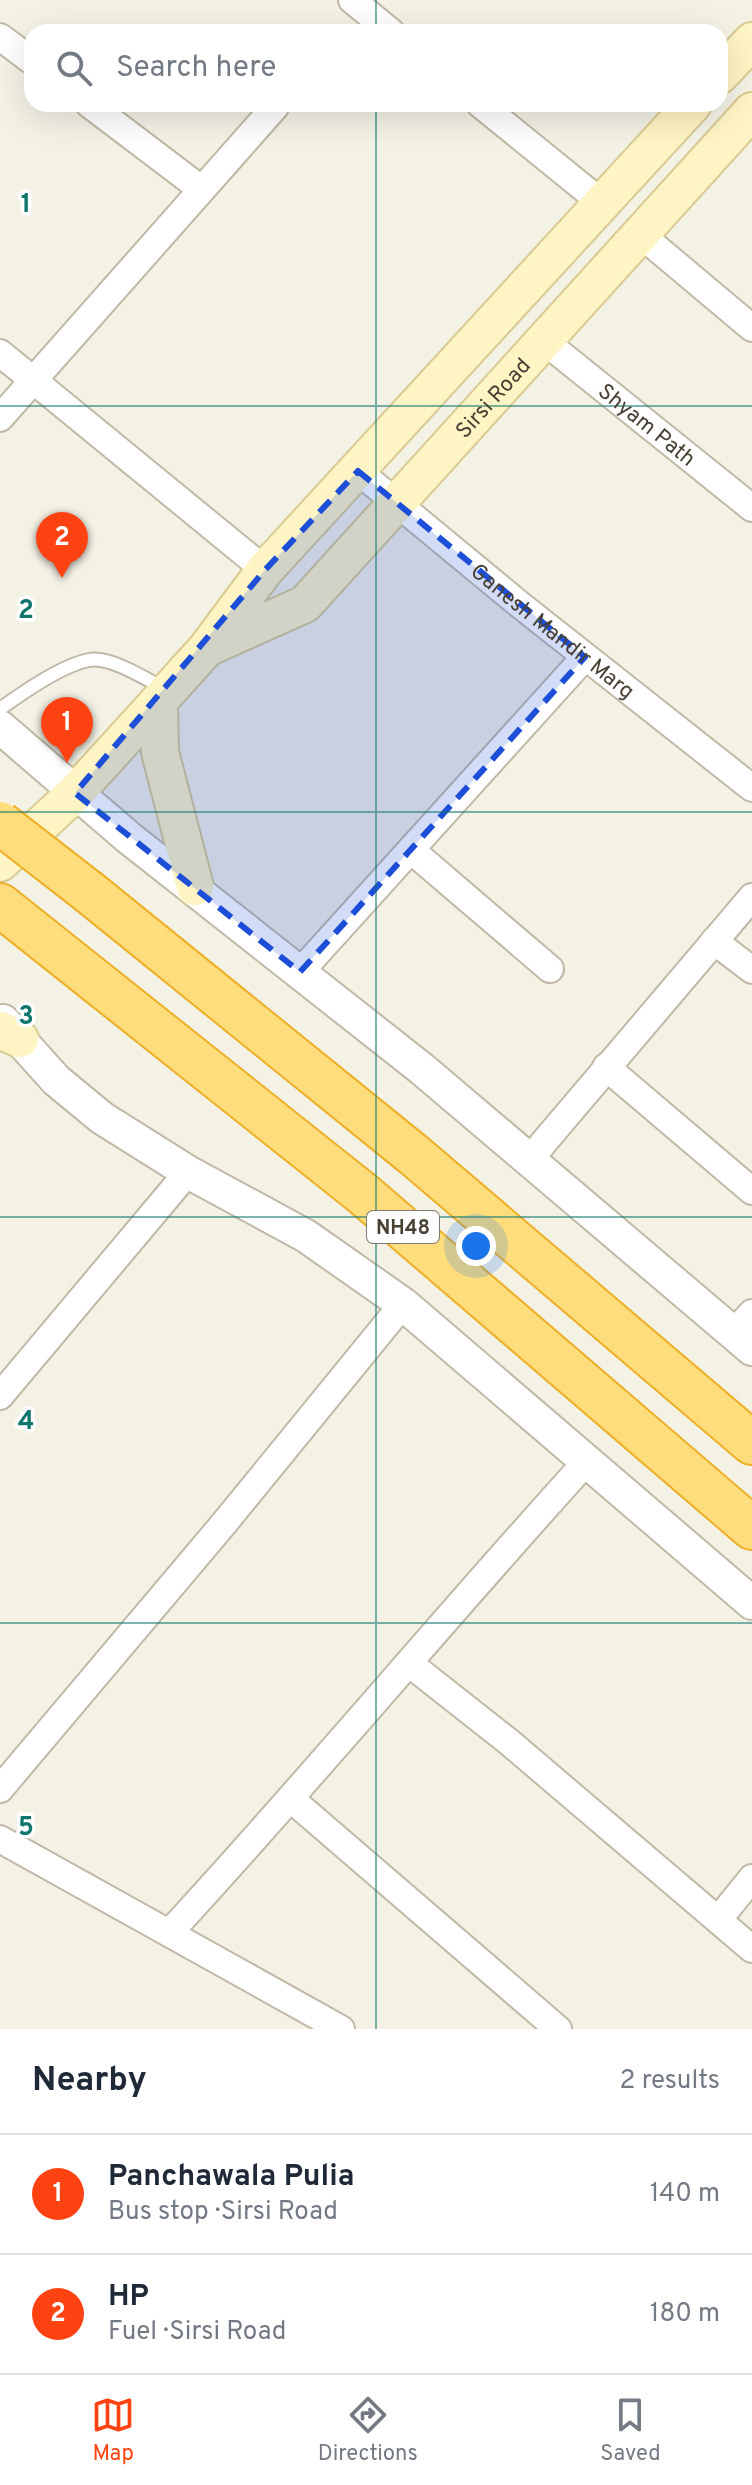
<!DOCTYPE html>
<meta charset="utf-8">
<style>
:root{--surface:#fff;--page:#f6f6f7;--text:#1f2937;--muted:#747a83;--line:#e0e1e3;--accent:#ff4211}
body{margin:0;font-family:Overpass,sans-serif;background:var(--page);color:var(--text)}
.you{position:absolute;left:476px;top:1246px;width:28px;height:28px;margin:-20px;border:6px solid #fff;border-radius:50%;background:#1a73e8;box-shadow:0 0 0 12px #1a73e833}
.badge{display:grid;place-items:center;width:52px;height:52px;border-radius:50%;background:var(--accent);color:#fff;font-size:26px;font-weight:700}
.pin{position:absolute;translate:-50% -66px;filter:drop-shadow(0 2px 4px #0008)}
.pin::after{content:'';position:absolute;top:42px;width:28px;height:24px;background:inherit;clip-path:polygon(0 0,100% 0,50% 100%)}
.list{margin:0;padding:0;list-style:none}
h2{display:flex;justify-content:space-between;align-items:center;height:104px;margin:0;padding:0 32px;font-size:34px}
h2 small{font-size:26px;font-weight:400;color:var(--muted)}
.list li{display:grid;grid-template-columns:52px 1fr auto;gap:24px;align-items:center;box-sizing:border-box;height:120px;padding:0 32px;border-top:2px solid var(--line)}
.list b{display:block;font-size:30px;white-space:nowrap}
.list p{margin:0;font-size:26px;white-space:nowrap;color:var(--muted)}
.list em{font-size:26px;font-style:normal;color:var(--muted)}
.icon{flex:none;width:44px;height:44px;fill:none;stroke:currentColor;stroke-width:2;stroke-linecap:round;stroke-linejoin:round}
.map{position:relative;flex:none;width:752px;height:2029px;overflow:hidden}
.search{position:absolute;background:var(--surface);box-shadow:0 8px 32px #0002;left:24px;right:24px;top:24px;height:88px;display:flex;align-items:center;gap:20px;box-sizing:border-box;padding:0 28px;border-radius:24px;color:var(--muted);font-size:30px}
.sheet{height:344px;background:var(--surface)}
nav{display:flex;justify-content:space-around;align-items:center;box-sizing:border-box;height:112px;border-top:2px solid var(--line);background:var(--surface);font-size:22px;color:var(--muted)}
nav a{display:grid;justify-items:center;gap:4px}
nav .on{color:var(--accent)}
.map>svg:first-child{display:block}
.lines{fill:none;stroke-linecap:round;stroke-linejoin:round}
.service-casing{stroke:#c1b9a7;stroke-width:16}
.minor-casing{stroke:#c1b9a7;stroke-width:30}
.tertiary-casing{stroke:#c1b9a7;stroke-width:36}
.secondary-casing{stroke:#d8ca90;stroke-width:40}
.trunk-casing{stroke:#edaf26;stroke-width:46}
.service{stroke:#fff;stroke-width:12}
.minor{stroke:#fff;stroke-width:26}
.tertiary{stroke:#fff;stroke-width:32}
.secondary{stroke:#fff4c4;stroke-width:36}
.trunk{stroke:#ffdd7c;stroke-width:42}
.trunk-bridge-casing{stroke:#edaf26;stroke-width:46;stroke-linecap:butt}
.trunk-bridge{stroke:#ffdd7c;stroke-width:42}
.marked{fill:#1d4ed8;fill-opacity:0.2;stroke:#1d4ed8;stroke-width:6;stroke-dasharray:16 10;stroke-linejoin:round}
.grid{fill:none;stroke:#0f766e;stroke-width:2;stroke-opacity:0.55}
.labels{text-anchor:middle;stroke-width:7;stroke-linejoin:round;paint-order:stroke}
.shield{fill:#fff;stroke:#7f7a71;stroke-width:2}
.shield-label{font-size:20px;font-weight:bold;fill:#484134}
.street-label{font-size:22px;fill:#484134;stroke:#fff}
.grid-label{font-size:26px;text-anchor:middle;font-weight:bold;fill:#0f766e;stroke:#fff;stroke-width:7;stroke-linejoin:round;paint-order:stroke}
</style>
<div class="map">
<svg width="752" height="2029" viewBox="0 0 752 2029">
<rect width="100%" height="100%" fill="#f4f1e5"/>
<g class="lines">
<g class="service-casing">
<path id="service" d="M0,709C22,693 62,665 89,660C110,656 146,679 165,689"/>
</g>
<g class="minor-casing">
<g id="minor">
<path d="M352,0L391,32"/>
<path d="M0,37L32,61"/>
<path d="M89,104L201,189"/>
<path d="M480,104L602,203"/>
<path d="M640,234L752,328"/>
<path id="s1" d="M543,340L752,508"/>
<path d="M0,353L265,570"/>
<path d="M0,418L275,107"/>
<path id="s2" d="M358,471L519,604L752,788"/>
<path d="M411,850L550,969"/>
<path d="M714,941L752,970"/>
<path d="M300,972L585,657"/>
<path d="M606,1067L752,1191"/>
<path d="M528,1161L752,897"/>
<path d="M733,1333L752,1313"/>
<path d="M0,1396L188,1172"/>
<path d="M410,1664L509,1742L752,1949"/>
<path d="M0,1789L226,1521L403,1304"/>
<path d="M291,1799L558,2029"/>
<path d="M0,1839L341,2029"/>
<path d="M718,1920L752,1878"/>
<path d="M170,1932C313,1777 447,1615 588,1460"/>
</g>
</g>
<g class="tertiary-casing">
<path id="tertiary" d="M0,727L129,838L422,1069L752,1349
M3,1021L56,1080L102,1118L188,1172L306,1236L403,1304L752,1603"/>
</g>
<g class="secondary-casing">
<g id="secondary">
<path d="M720,75L752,41"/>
<path id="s3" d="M209,647L305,604L752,111"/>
<path d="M159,701L160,752L195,887"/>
<path d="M0,863L75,793L168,691L206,649L265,570L693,104"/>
<path d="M0,1030L20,1039"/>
</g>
</g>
<g class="trunk-casing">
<path id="trunk" d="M89,892L414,1155L752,1443
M0,905L362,1193L752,1528"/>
</g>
<use href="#service" class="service"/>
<use href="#minor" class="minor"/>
<use href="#tertiary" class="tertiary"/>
<use href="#secondary" class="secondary"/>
<use href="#trunk" class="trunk"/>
<g class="trunk-bridge-casing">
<path id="trunk-bridge" d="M0,823L89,892"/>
</g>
<use href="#trunk-bridge" class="trunk-bridge"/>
</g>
<path class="marked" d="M358,471L585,657L300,972L75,793L265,570Z"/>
<path class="grid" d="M376,0V32M376,104V2029M0,406H752M0,812H752M0,1217H752M0,1623H752"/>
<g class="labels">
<rect class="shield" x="367" y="1211" width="72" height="32" rx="6"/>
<g class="shield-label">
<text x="403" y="1234">NH48</text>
</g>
<g class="street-label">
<text dy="8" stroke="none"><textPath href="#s3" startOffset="384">Sirsi Road</textPath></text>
<text dy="8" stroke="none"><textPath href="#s1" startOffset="134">Shyam Path</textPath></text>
<text dy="8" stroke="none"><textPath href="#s2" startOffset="252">Ganesh Mandir Marg</textPath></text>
</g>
</g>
<g class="grid-label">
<text x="26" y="212">1</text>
<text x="26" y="618">2</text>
<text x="26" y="1024">3</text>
<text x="26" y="1429">4</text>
<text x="26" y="1835">5</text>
</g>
</svg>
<div class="you"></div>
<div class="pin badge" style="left:67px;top:763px">1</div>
<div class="pin badge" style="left:62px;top:578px">2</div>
<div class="search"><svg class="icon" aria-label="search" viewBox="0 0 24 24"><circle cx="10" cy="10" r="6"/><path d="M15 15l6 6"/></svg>Search here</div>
</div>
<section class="sheet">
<h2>Nearby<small>2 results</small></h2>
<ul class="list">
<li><span class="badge">1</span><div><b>Panchawala Pulia</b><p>Bus stop · Sirsi Road</p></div><em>140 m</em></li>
<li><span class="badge">2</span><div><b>HP</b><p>Fuel · Sirsi Road</p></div><em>180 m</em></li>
</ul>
</section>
<nav>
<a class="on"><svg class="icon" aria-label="map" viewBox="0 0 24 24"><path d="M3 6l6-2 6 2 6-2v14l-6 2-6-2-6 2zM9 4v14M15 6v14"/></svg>Map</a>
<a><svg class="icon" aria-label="directions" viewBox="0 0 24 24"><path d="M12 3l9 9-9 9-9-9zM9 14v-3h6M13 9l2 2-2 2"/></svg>Directions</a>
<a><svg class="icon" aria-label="saved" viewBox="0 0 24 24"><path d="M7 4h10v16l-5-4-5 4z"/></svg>Saved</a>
</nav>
